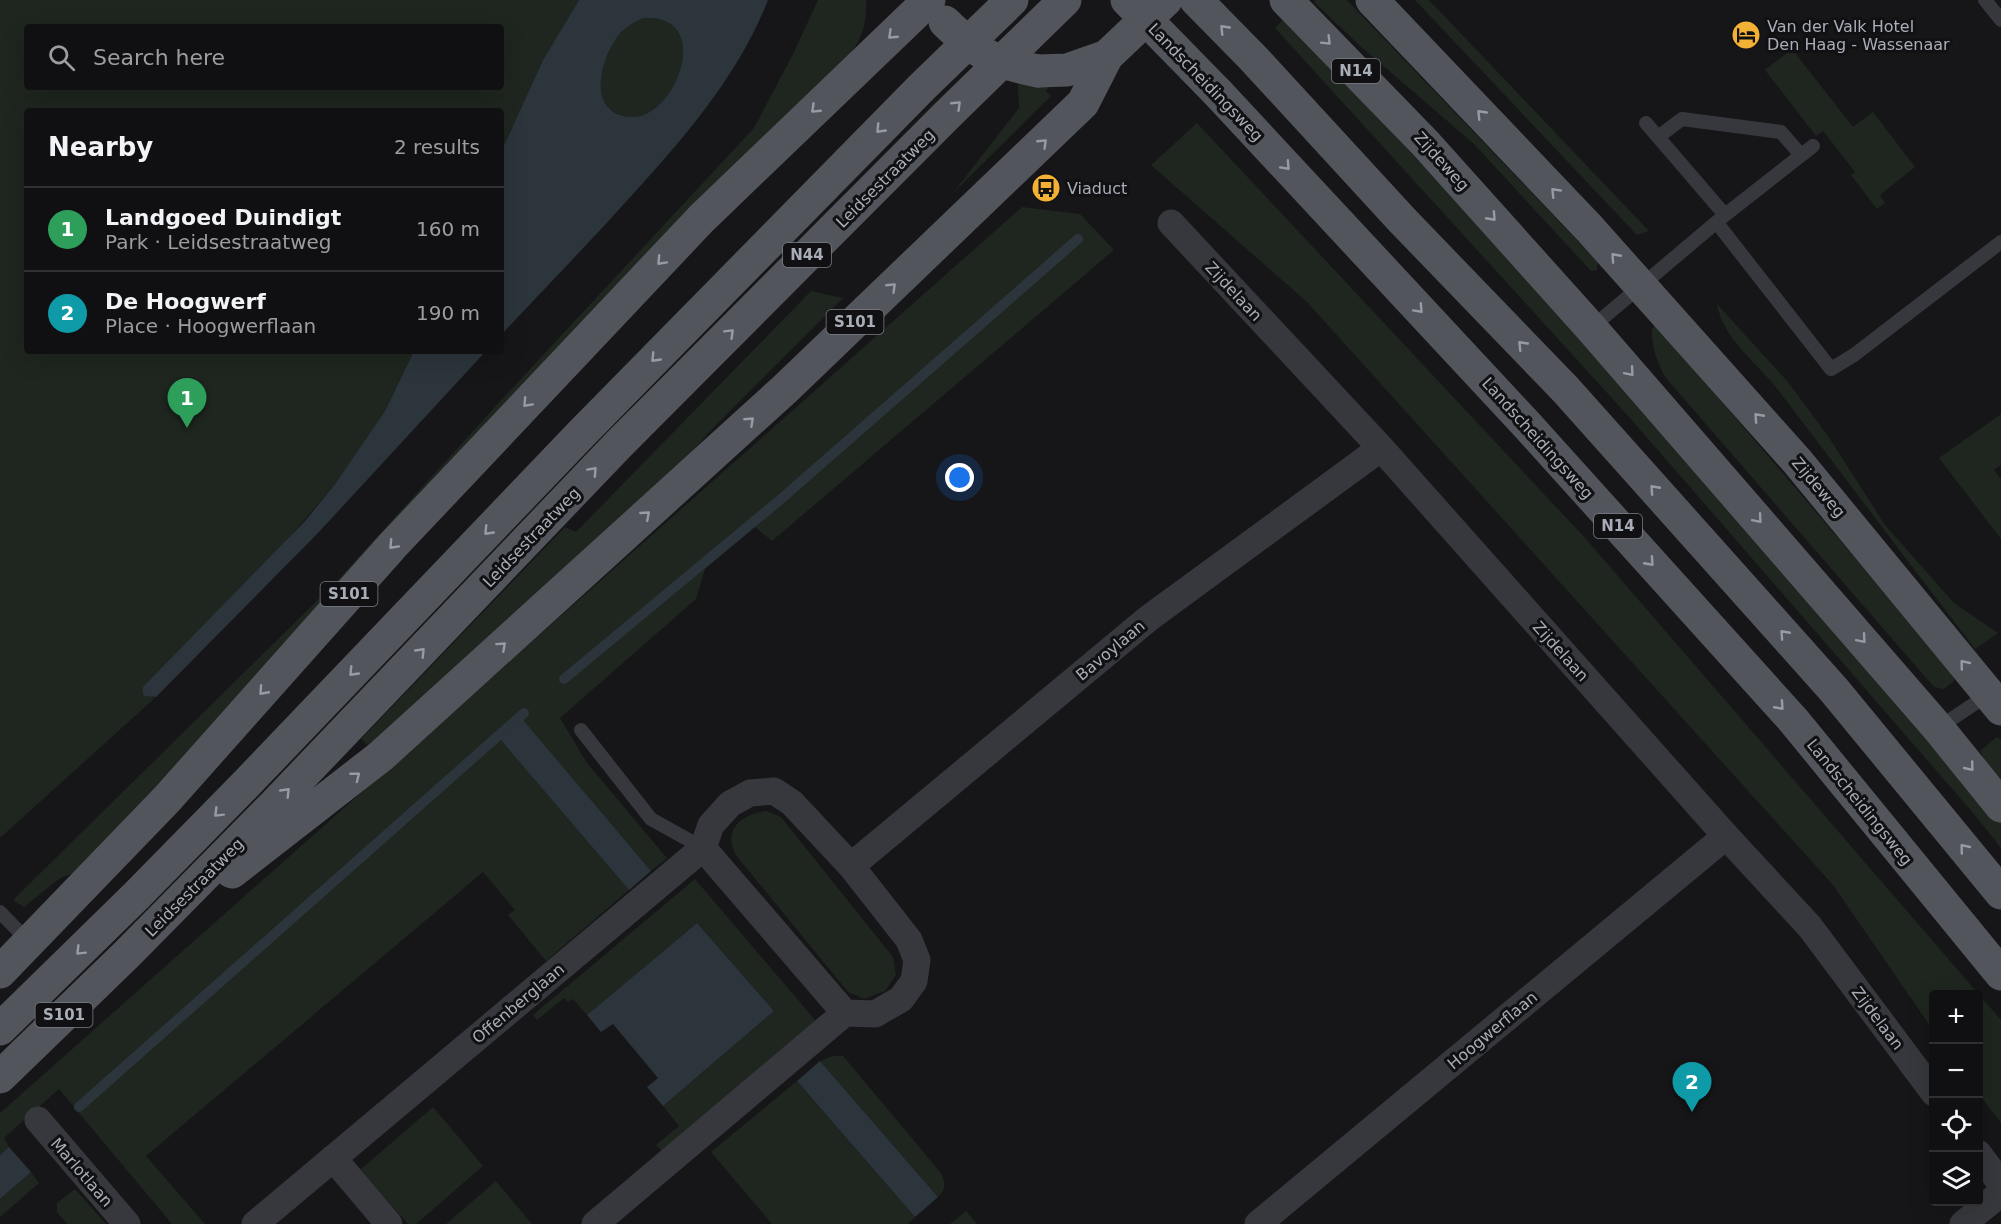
<!DOCTYPE html>
<meta charset="utf-8">
<style>
:root{--surface:#101012;--page:#19191b;--text:#f1f3f6;--muted:#9c9d9f;--line:#303032;--accent:#f2b134}
body{margin:0;font-family:"DejaVu Sans",sans-serif;background:var(--page);color:var(--text)}
.controls{position:absolute;right:18px;bottom:18px;display:grid;overflow:hidden;border-radius:6px;box-shadow:0 6px 24px #0002}
.controls button{width:54px;height:54px;display:grid;place-items:center;padding:0;border:0;border-bottom:2px solid var(--line);background:var(--surface);color:var(--text);font:30px sans-serif}
.you{position:absolute;left:960px;top:478px;width:21px;height:21px;margin:-15px;border:4px solid #fff;border-radius:50%;background:#1a73e8;box-shadow:0 0 0 9px #1a73e833}
.badge{display:grid;place-items:center;width:39px;height:39px;border-radius:50%;background:var(--accent);color:#fff;font-size:20px;font-weight:700}
.pin{position:absolute;translate:-50% -50px;filter:drop-shadow(0 2px 3px #0008)}
.pin::after{content:'';position:absolute;top:32px;width:21px;height:18px;background:inherit;clip-path:polygon(0 0,100% 0,50% 100%)}
.list{margin:0;padding:0;list-style:none}
h2{display:flex;justify-content:space-between;align-items:center;height:78px;margin:0;padding:0 24px;font-size:26px}
h2 small{font-size:20px;font-weight:400;color:var(--muted)}
.list li{display:grid;grid-template-columns:39px 1fr auto;gap:18px;align-items:center;box-sizing:border-box;height:84px;padding:0 24px;border-top:2px solid var(--line)}
.list b{display:block;font-size:22px;white-space:nowrap}
.list p{margin:0;font-size:20px;white-space:nowrap;color:var(--muted)}
.list em{font-size:20px;font-style:normal;color:var(--muted)}
.icon{flex:none;width:33px;height:33px;fill:none;stroke:currentColor;stroke-width:2;stroke-linecap:round;stroke-linejoin:round}
.map{position:relative;flex:none;width:2001px;height:1224px;overflow:hidden}
.search{position:absolute;background:var(--surface);box-shadow:0 6px 24px #0002;left:24px;top:24px;width:480px;height:66px;display:flex;align-items:center;gap:15px;box-sizing:border-box;padding:0 21px;border-radius:6px;color:var(--muted);font-size:22px}
.panel{position:absolute;background:var(--surface);box-shadow:0 6px 24px #0002;left:24px;top:108px;width:480px;height:246px;border-radius:6px}
.map>svg:first-child{display:block}
.green{fill:#1e261f;fill-rule:evenodd}
.water{fill:#2c353c;fill-rule:evenodd}
.lines{fill:none;stroke-linecap:round;stroke-linejoin:round}
.stream{stroke:#2c353c;stroke-width:10}
.lane{stroke:#37383d;stroke-width:14}
.street{stroke:#37383d;stroke-width:27}
.primary{stroke:#53555c;stroke-width:33}
.primary-bridge{stroke:#53555c;stroke-width:33}
.oneway{stroke:#979ba6}
.labels{text-anchor:middle;stroke-width:6;stroke-linejoin:round;paint-order:stroke}
.shield{fill:#111113;stroke:#7b7e86;stroke-width:1.5}
.shield-label{font-size:15px;font-weight:bold;fill:#a8adb8}
.poi-label{font-size:16px;fill:#a8adb8;stroke:#111113;text-anchor:start}
.street-label{font-size:16px;fill:#a8adb8;stroke:#111113}
</style>
<div class="map">
<svg width="2001" height="1224" viewBox="0 0 2001 1224">
<rect width="100%" height="100%" fill="#161618"/>
<path class="green" d="M0,0H579L543,60L501,152V111H27V351H414L385,411L335,484L152,698L156,697L0,838ZM27,27H501V87H27Z
M818,0H866C867,27 861,41 845,61L90,867L60,878L24,907L13,900L335,583L505,396L754,128L793,54Z
M1316,0H1347L1598,262L1597,270L1591,271L1474,144L1359,45L1314,2Z
M1415,0H1429L1649,231L1637,235Z
M644,18C716,14 675,121 630,117C586,112 600,61 618,36C625,27 634,22 644,18Z
M1284,19L1544,293L2001,820V848L1974,814L1630,418L1275,28Z
M1792,49L1853,127L1873,112L1915,167L1880,195L1885,203L1877,209L1851,175L1855,172L1823,131L1816,136L1765,70Z
M1052,83L1046,91L1051,96L953,193L1019,108L1018,84Z
M1197,123L1586,539L2001,1020V1123L1979,1094L1978,994H1934L1933,1030L1833,885L1307,302L1151,165Z
M1022,207L1080,214L1114,250L772,541L755,527L705,569L696,599L560,718L587,763L667,858L651,871L517,714L496,733L629,890L546,961L508,915L515,910L483,872L146,1156L205,1224H172L59,1089L4,1138L9,1147L0,1155V1113Z
M811,291L843,298L712,429L654,496L373,750L361,739L565,527L576,532Z
M1717,304L1788,382L1828,436L1885,525L1954,603L1998,633L1975,649C1909,563 1844,477 1779,391C1758,363 1723,340 1717,304Z
M1655,326L1659,328L1954,674V681L1944,689L1934,687L1665,377C1657,361 1651,347 1652,328Z
M2001,414V465L1994,470L2001,479V539L1939,458Z
M1997,737L2001,740V788L1991,775L1980,751Z
M766,811L781,817L893,957L896,975L885,991L864,999L848,992L735,854C723,828 742,815 766,811Z
M695,879L816,1021L662,1151L656,1145L679,1126L663,1106L774,1011L697,923L587,1015L573,999L568,1002L564,998L537,1020L533,1015Z
M832,1056H843L941,1173C946,1183 946,1189 938,1197L820,1061Z
M797,1081L915,1217L908,1224H772L711,1152Z
M433,1107L483,1166L416,1224H408L360,1170Z
M31,1172L39,1183L0,1217V1199Z
M496,1181L532,1224H446Z
M75,1189L106,1224H67L57,1212V1203Z
M966,1211L977,1224H950Z"/>
<path class="water" d="M579,0H768C739,74 686,136 633,194C590,242 545,288 501,335V152L543,60ZM644,18C716,14 675,121 630,117C586,113 600,60 618,36C625,27 634,22 644,18Z
M414,351H486L318,533L156,697L145,696L143,694V687L305,521L335,484L385,411Z
M518,714L651,871L629,890L495,733Z
M697,923L774,1011L663,1106L647,1087L658,1078L613,1024L601,1032L587,1015Z
M820,1061L938,1197L915,1217L797,1081Z
M9,1147L31,1172L0,1199V1155Z"/>
<g class="lines">
<path class="stream" d="M564,679L781,499L1078,239
M79,1107L524,713"/>
<path class="lane" d="M1985,0L2001,20
M1646,123L1725,215
M1658,137L1682,119L1781,132L1801,155
M1717,223L1831,369L1854,355L2001,242
M1591,328L1725,215L1813,146
M1938,728L1989,694
M581,730L651,819L703,848
M0,912L28,941"/>
<path class="street" d="M1171,223L1381,448L1726,836L1810,927L1934,1093
M703,848L845,1013
M851,866L1149,618L1381,448
M38,1120L127,1224
M1978,1153L2001,1184
M333,1158L389,1224
M255,1224L703,848L711,825L730,804L750,793L774,791L792,803L851,866L909,940L917,960L914,981L901,999L875,1014L845,1013L595,1224
M1258,1224L1726,836
M1963,1224L2001,1193"/>
<path class="primary" d="M1196,0L1253,58L1402,220L1566,390L1834,690L2001,893
M1286,0L1425,143L1591,328L1938,728L2001,806
M1372,0L1589,228L1797,461L2001,709
M1038,71L1067,70L1107,56
M1218,93L1527,425L1794,721L2001,974
M232,872L381,756L785,389L1083,103L1107,56L1166,0
M0,972L167,799L393,545L701,219L929,0
M0,1029L136,896L245,785L580,435L922,87L1012,0
M0,1077L127,954L274,805L619,444L948,114L1065,0"/>
<path class="primary-bridge" d="M1127,0L1218,93
M945,22C978,54 992,62 1038,71"/>
</g>
<defs><path id="oneway-chevron" d="M-2-3.5L2.5 0L-2 3.5" fill="none" stroke-width="1.6" stroke-linecap="round" stroke-linejoin="round" transform="scale(1.5)"/></defs>
<g class="oneway">
<use href="#oneway-chevron" transform="translate(1224 29) rotate(-134)"/>
<use href="#oneway-chevron" transform="translate(892 35) rotate(136)"/>
<use href="#oneway-chevron" transform="translate(1327 41) rotate(45)"/>
<use href="#oneway-chevron" transform="translate(957 105) rotate(-44)"/>
<use href="#oneway-chevron" transform="translate(815 109) rotate(136)"/>
<use href="#oneway-chevron" transform="translate(1481 114) rotate(-134)"/>
<use href="#oneway-chevron" transform="translate(880 129) rotate(134)"/>
<use href="#oneway-chevron" transform="translate(1043 143) rotate(-44)"/>
<use href="#oneway-chevron" transform="translate(1286 166) rotate(47)"/>
<use href="#oneway-chevron" transform="translate(1555 192) rotate(-134)"/>
<use href="#oneway-chevron" transform="translate(1492 217) rotate(48)"/>
<use href="#oneway-chevron" transform="translate(1615 257) rotate(-132)"/>
<use href="#oneway-chevron" transform="translate(661 261) rotate(133)"/>
<use href="#oneway-chevron" transform="translate(892 287) rotate(-44)"/>
<use href="#oneway-chevron" transform="translate(1419 309) rotate(47)"/>
<use href="#oneway-chevron" transform="translate(730 333) rotate(-45)"/>
<use href="#oneway-chevron" transform="translate(1522 345) rotate(-134)"/>
<use href="#oneway-chevron" transform="translate(655 358) rotate(134)"/>
<use href="#oneway-chevron" transform="translate(1630 372) rotate(49)"/>
<use href="#oneway-chevron" transform="translate(527 403) rotate(133)"/>
<use href="#oneway-chevron" transform="translate(1758 417) rotate(-132)"/>
<use href="#oneway-chevron" transform="translate(750 421) rotate(-43)"/>
<use href="#oneway-chevron" transform="translate(593 471) rotate(-47)"/>
<use href="#oneway-chevron" transform="translate(1654 489) rotate(-132)"/>
<use href="#oneway-chevron" transform="translate(646 515) rotate(-41)"/>
<use href="#oneway-chevron" transform="translate(1758 519) rotate(49)"/>
<use href="#oneway-chevron" transform="translate(488 531) rotate(134)"/>
<use href="#oneway-chevron" transform="translate(393 545) rotate(133)"/>
<use href="#oneway-chevron" transform="translate(1650 562) rotate(48)"/>
<use href="#oneway-chevron" transform="translate(1784 634) rotate(-132)"/>
<use href="#oneway-chevron" transform="translate(1862 639) rotate(49)"/>
<use href="#oneway-chevron" transform="translate(502 646) rotate(-42)"/>
<use href="#oneway-chevron" transform="translate(421 652) rotate(-46)"/>
<use href="#oneway-chevron" transform="translate(1964 664) rotate(-129)"/>
<use href="#oneway-chevron" transform="translate(353 672) rotate(134)"/>
<use href="#oneway-chevron" transform="translate(263 691) rotate(132)"/>
<use href="#oneway-chevron" transform="translate(1780 706) rotate(48)"/>
<use href="#oneway-chevron" transform="translate(1970 767) rotate(51)"/>
<use href="#oneway-chevron" transform="translate(356 776) rotate(-38)"/>
<use href="#oneway-chevron" transform="translate(286 792) rotate(-46)"/>
<use href="#oneway-chevron" transform="translate(218 813) rotate(135)"/>
<use href="#oneway-chevron" transform="translate(1964 848) rotate(-129)"/>
<use href="#oneway-chevron" transform="translate(80 951) rotate(135)"/>
</g>
<defs>
<g id="hotel-disc" transform="scale(1.5)"><circle r="9.5" fill="#f2b134" stroke="#111113"/><path d="M-6-4.5h1.5V1H6V5H4.5V3h-9V5H-6ZM-4 0a1.8 1.8 0 1 1 3.6 0ZM.5 0V-2.5h3Q6-2.5 6 0Z" fill="#111"/></g>
<g id="bus-disc" transform="scale(1.5)"><circle r="9.5" fill="#f2b134" stroke="#111113"/><path d="M-5-6H5V4H4V6H2V4H-2V6H-4V4H-5ZM-3.5-4V0h7V-4ZM-3.5 1.2v1.5H-2V1.2ZM2 1.2v1.5H3.5V1.2Z" fill="#111"/></g>
</defs>
<g fill-rule="evenodd">
<use href="#hotel-disc" x="1746" y="35"/>
<use href="#bus-disc" x="1046" y="188"/>
</g>
<g class="labels">
<g class="shield">
<rect x="1332" y="59" width="48" height="24" rx="4.5"/>
<rect x="783" y="243" width="48" height="24" rx="4.5"/>
<rect x="826.5" y="310" width="57" height="24" rx="4.5"/>
<rect x="1594" y="514" width="48" height="24" rx="4.5"/>
<rect x="320.5" y="582" width="57" height="24" rx="4.5"/>
<rect x="35.5" y="1003" width="57" height="24" rx="4.5"/>
</g>
<g class="shield-label">
<text x="1356" y="76">N14</text>
<text x="807" y="260">N44</text>
<text x="855" y="327">S101</text>
<text x="1618" y="531">N14</text>
<text x="349" y="599">S101</text>
<text x="64" y="1020">S101</text>
</g>
<g class="poi-label">
<text x="1767" y="32">Van der Valk Hotel<tspan x="1767" dy="18">Den Haag - Wassenaar</tspan></text>
<text x="1067" y="194">Viaduct</text>
</g>
<g class="street-label">
<text transform="translate(1206 82) rotate(46)" y="6">Landscheidingsweg</text>
<text transform="translate(1442 161) rotate(48)" y="6">Zijdeweg</text>
<text transform="translate(885 178) rotate(-45)" y="6">Leidsestraatweg</text>
<text transform="translate(1234 291) rotate(47)" y="6">Zijdelaan</text>
<text transform="translate(1538 438) rotate(48)" y="6">Landscheidingsweg</text>
<text transform="translate(1819 487) rotate(50)" y="6">Zijdeweg</text>
<text transform="translate(531 537) rotate(-46)" y="6">Leidsestraatweg</text>
<text transform="translate(1110 650) rotate(-40)" y="6">Bavoylaan</text>
<text transform="translate(1561 651) rotate(48)" y="6">Zijdelaan</text>
<text transform="translate(1860 802) rotate(51)" y="6">Landscheidingsweg</text>
<text transform="translate(194 887) rotate(-45)" y="6">Leidsestraatweg</text>
<text transform="translate(518 1003) rotate(-40)" y="6">Offenberglaan</text>
<text transform="translate(1878 1018) rotate(53)" y="6">Zijdelaan</text>
<text transform="translate(1492 1030) rotate(-40)" y="6">Hoogwerflaan</text>
<text transform="translate(82 1172) rotate(49)" y="6">Marlotlaan</text>
</g>
</g>
</svg>
<div class="controls">
<button>+</button>
<button>−</button>
<button><svg class="icon" aria-label="locate" viewBox="0 0 24 24"><circle cx="12" cy="12" r="6"/><path d="M12 2v4M12 18v4M2 12h4M18 12h4"/></svg></button>
<button><svg class="icon" aria-label="layers" viewBox="0 0 24 24"><path d="M12 4l9 5-9 5-9-5zM3 14l9 5 9-5"/></svg></button>
</div>
<div class="you"></div>
<div class="pin badge" style="left:187px;top:428px;background:#2e9e5b">1</div>
<div class="pin badge" style="left:1692px;top:1112px;background:#0f9aa8">2</div>
<div class="search"><svg class="icon" aria-label="search" viewBox="0 0 24 24"><circle cx="10" cy="10" r="6"/><path d="M15 15l6 6"/></svg>Search here</div>
<section class="panel">
<h2>Nearby<small>2 results</small></h2>
<ul class="list">
<li><span class="badge" style="background:#2e9e5b">1</span><div><b>Landgoed Duindigt</b><p>Park · Leidsestraatweg</p></div><em>160 m</em></li>
<li><span class="badge" style="background:#0f9aa8">2</span><div><b>De Hoogwerf</b><p>Place · Hoogwerflaan</p></div><em>190 m</em></li>
</ul>
</section>
</div>
